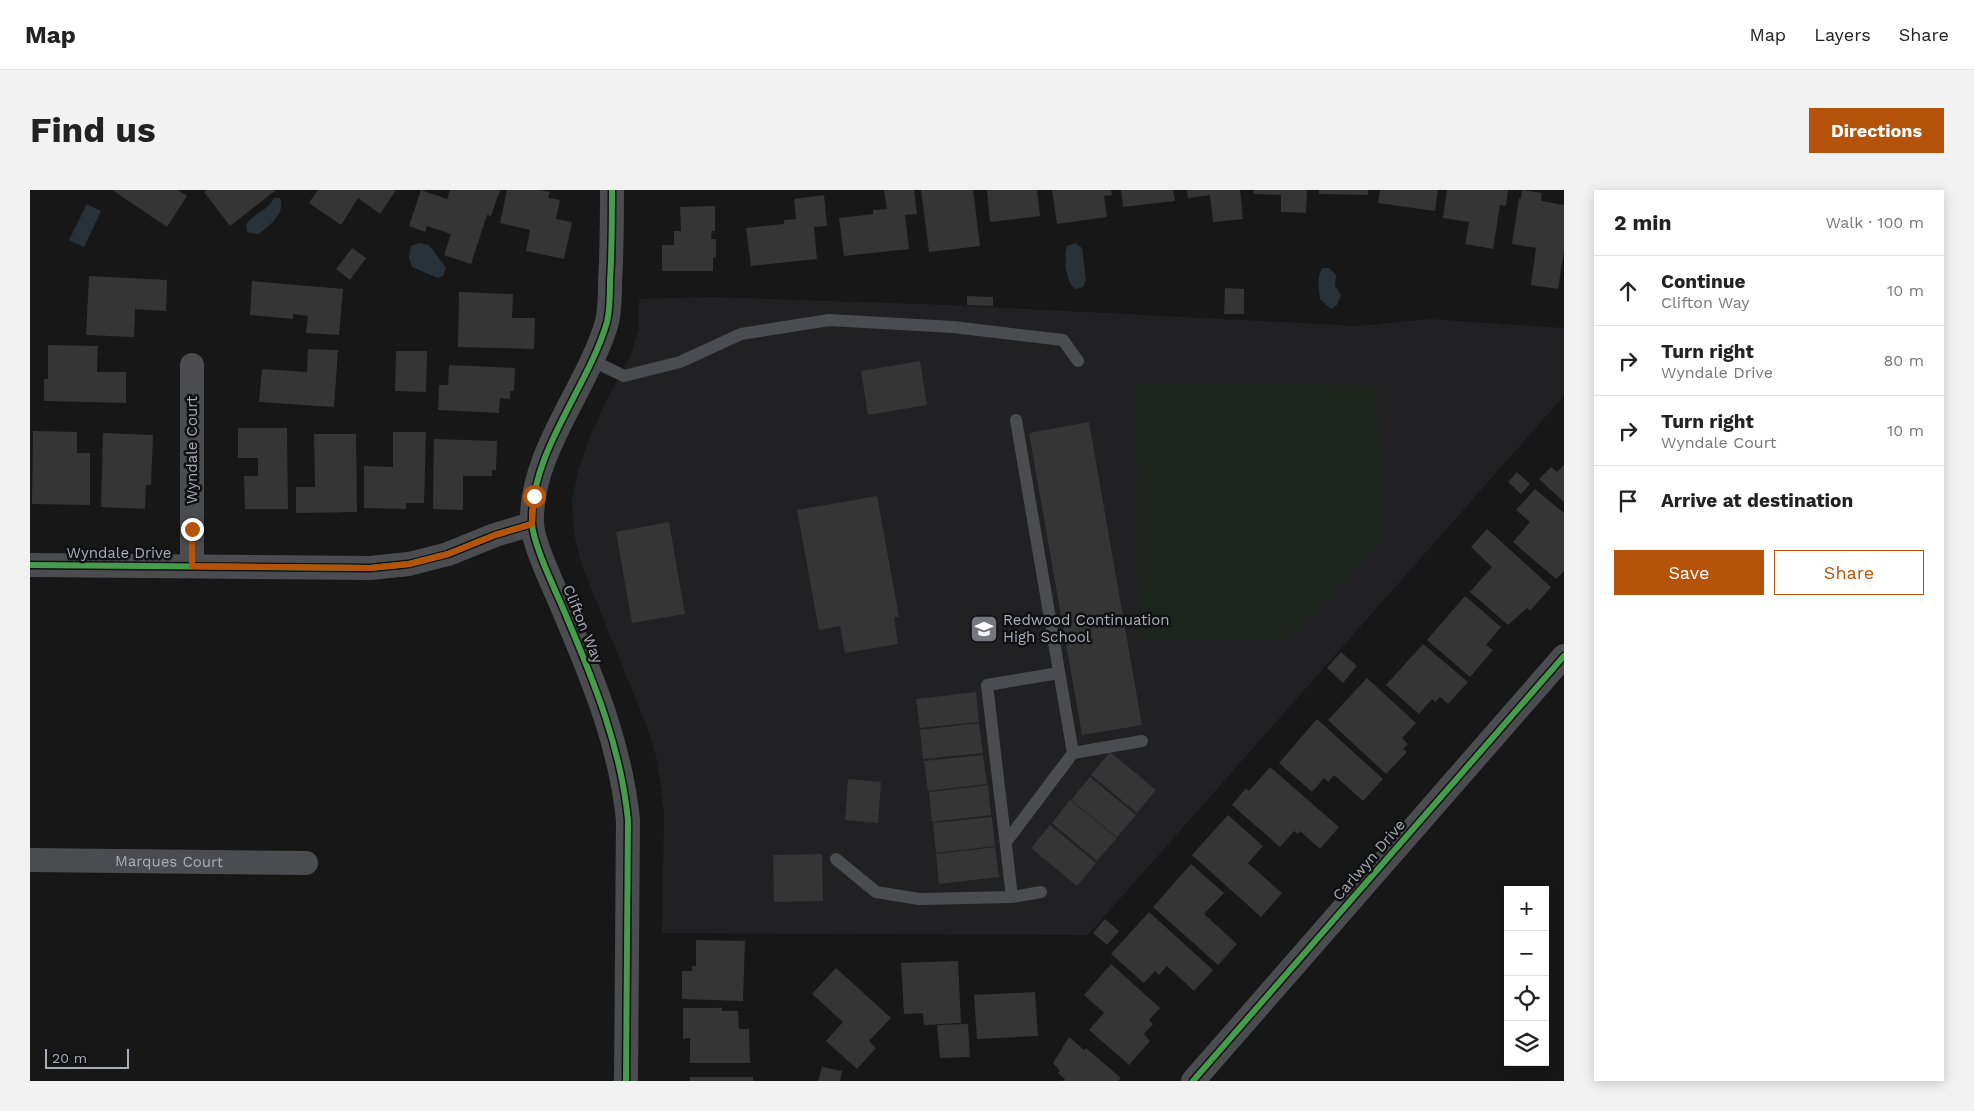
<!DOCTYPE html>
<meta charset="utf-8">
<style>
:root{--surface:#fff;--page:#f2f2f2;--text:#222;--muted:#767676;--line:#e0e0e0;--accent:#b45309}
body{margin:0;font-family:"Work Sans",sans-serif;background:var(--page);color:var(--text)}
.controls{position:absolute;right:15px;bottom:15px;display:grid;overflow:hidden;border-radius:0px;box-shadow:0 2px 12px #0003}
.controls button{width:45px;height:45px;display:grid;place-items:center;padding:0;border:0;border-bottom:1px solid var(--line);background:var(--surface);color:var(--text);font:25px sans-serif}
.scale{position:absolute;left:15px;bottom:12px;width:84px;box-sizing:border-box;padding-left:5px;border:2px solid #a8adb8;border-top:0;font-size:14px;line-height:18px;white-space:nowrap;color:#a8adb8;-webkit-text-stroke:4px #111113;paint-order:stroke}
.stop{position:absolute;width:15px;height:15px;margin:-11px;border:4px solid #b45309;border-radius:50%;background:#fff}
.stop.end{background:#b45309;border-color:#fff;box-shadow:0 1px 5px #0008}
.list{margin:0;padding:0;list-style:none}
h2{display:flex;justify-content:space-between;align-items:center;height:65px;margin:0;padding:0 20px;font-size:21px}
h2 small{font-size:16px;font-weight:400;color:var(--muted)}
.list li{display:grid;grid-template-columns:32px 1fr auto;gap:15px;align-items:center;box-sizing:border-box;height:70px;padding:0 20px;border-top:1px solid var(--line)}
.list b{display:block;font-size:19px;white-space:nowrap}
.list p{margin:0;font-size:16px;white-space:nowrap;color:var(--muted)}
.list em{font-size:16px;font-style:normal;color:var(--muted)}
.actions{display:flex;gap:10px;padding:15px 20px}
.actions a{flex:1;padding:11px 0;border:1px solid var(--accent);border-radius:0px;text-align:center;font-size:18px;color:var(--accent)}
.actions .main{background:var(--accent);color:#fff}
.icon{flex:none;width:28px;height:28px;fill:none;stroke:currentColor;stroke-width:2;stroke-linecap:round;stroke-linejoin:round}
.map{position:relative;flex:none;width:1534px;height:891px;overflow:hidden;border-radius:0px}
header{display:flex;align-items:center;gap:30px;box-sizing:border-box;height:70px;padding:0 25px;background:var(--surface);border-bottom:1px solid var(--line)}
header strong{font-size:24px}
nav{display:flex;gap:28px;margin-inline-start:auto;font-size:18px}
.intro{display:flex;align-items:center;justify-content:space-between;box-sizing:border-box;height:120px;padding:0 30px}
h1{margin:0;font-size:35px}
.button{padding:12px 22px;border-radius:0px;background:var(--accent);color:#fff;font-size:18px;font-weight:700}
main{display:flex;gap:30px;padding:0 30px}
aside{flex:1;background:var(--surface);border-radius:0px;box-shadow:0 2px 12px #0003}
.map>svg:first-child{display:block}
.built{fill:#212123}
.green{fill:#1d241e}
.water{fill:#2a3239}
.building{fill:#353536}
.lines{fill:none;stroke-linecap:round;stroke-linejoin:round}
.service{stroke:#4b4c50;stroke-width:12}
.minor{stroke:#4b4c50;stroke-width:24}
.cycleway-casing{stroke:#111113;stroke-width:9}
.cycleway{stroke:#469c4c;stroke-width:6}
.route{stroke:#b45309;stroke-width:6}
.labels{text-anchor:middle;stroke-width:5;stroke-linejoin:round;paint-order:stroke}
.street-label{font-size:15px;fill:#a8adb8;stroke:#111113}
.poi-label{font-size:15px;fill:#a8adb8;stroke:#111113;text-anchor:start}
</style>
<header>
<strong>Map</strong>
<nav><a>Map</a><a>Layers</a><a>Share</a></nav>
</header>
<div class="intro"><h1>Find us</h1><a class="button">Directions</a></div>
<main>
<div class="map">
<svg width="1534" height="891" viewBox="0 0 1534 891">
<rect width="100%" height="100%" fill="#171717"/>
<path class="built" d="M684,107L920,115L1329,136L1399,129L1534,138V206L1058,745L632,743L634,625L628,573L617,537L552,376L544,344L542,309L548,282L557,254L573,217L601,165L609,138V109Z"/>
<path class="green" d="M1105,193L1347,195L1355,349L1259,450H1110Z"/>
<path class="water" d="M244,8H250C256,23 240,36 228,44L217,42L216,35C221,25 239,20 244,8Z
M57,14L71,21L54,57L39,50Z
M389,53L399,55L416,78L413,86L408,88L382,77L379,68L381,56Z
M1045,53L1052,58L1056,90L1053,97L1046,99C1035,94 1034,67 1037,56Z
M1293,78H1299L1306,85L1305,96L1311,105L1307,115L1301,119L1290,109C1289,99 1286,86 1293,78Z"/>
<path class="building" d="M82,0H148L157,6L137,37Z
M177,0H246L200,36L174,2Z
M288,0H366L350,24L328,8L311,35L279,13Z
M391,0L417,9L420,0H470L461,26L457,25L441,74L414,65L421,44L397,36L395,42L379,36Z
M477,0H509L520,2L518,8L530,10L526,29L542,32L534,69L496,61L500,40L470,33Z
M854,0H884L887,24L875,25L879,59L814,66L809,28L843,24V20L857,19Z
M891,0H943L950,56L899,62Z
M957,0H1007L1010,26L960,32Z
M1022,0H1081L1082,5L1074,6L1077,27L1027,34Z
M1091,0H1143L1145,11L1093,17Z
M1157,0H1210L1213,29L1183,32L1180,5L1158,8Z
M1224,0H1277L1276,23L1251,22V5L1224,4Z
M1289,0H1338V5L1289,4Z
M1350,0H1408L1405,21L1348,13Z
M1417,0H1478L1476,16L1470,15L1463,59L1435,54L1439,32L1413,28Z
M1492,0L1512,3L1511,11L1534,15V61L1528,99L1501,95L1506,58L1482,54L1489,8L1491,9Z
M794,5L797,36L784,37L787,69L721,76L716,38L754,34V30L766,29L764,9Z
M685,16V41H682L681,49H686V67L683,68V81H632V55H644V41H651L650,17Z
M322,58L336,68L320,90L306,79Z
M59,86L137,90L136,121L105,119L104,147L56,145Z
M222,91L313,99L309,145L276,143L278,126L263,124V129L220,125Z
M1195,98L1214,99V124H1194Z
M429,102L483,104L482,128H505L504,159L428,157Z
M937,106L963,107V116L937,115Z
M18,155L68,156L67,182H96V213L14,211V189H18Z
M278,159L308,160L304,217L229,212L232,179L277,182Z
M366,161H397L396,202L365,201Z
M890,171L897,215L838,225L831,181Z
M419,175L485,178L484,201H480V209L470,208L469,223L408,220L409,195H418Z
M1059,232L1112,535L1052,545L999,243Z
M208,238H257L258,319H215L214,286H228V268H208Z
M3,241L47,242V263H60V315L2,314Z
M363,242H396L394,313H376V319L334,318V276L363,277Z
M73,243L123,245L121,295H116L115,319L71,317Z
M284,244H326L327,322L266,323V297H285Z
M404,249L467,251L466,280H462V286H433V320L403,319Z
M1534,275V312L1509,289L1521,277L1527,282Z
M1487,282L1500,294L1491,304L1478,292Z
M1505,299L1534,323V381L1526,389L1483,352L1500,332L1486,320Z
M847,306L869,427H864L868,454L815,463L810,436L789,440L767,320Z
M639,332L655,424L602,433L586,342Z
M1457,339L1521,397L1500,421L1497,418L1478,435L1440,402L1462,377L1441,357Z
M1435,406L1471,437L1456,455L1463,460L1440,487L1397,450Z
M1393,454L1438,492L1418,514L1410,507L1405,512L1402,509L1389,524L1356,495Z
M1311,462L1327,476L1313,493L1297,478Z
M1337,488L1386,533L1372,548L1378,554L1373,559L1377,562L1356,584L1298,530Z
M946,502L949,532L890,538L886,509Z
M1287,529L1353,589L1333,611L1304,585L1298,592L1294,588L1282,602L1249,573Z
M949,533L953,563L893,569L890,540Z
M1080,562L1126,600L1107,623L1061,585Z
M953,565L957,594L898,601L894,571Z
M1240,577L1309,637L1290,659L1270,641L1268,644L1264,641L1250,657L1202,615L1216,598L1219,601Z
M1060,587L1106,625L1087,647L1041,610Z
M818,589L851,592L848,633L815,630Z
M958,595L961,625L902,632L899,602Z
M1040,610L1087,648L1067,671L1022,633Z
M1198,625L1233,656L1218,673L1252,703L1231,727L1162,665Z
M962,627L965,656L906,663L903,633Z
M1020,635L1066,673L1047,696L1001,658Z
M965,657L969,687L909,694L906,664Z
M792,664L793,711L744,712L743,665Z
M1161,674L1194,703L1174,724L1207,754L1188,775L1123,717Z
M1119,722L1183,780L1164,801L1137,776L1129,785L1125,781L1114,793L1081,764Z
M1075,729L1089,741L1077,755L1063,743Z
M666,750L715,751L713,811L652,809V781H662V776H666Z
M928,771L931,833L894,835L893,823L874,824L871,773Z
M1081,774L1130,818L1119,830L1123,834L1114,844L1120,851L1099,875L1059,840L1074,823L1054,805Z
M806,778L861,828L839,851L846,858L827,879L796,851L813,832L782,804Z
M1005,802L1008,846L947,849L944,805Z
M653,818H692V821H708L709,839H719L720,873H660V848L653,849Z
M938,834L940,867L910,868L907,835Z
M1039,847L1054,860L1056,858L1091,888L1088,891H1033L1035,889L1028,883L1030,881L1023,873Z
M792,877L812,881L810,891H788Z
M660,887H723V891H660Z"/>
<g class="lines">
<path class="service" d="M561,170L594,186L650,172L711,144L799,130L923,137L1033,150L1048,171
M986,230L1043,563
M976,652L1043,563L1112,551
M806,669L846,702L889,709L982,707L1011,702
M982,707L957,495L1029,483"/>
<g class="minor">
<path d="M582,0C582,30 582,61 580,91C580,104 580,119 577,132C558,198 500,262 502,333C503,356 528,405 537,428C565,494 591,559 598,630L596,891"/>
<path d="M162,175V376"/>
<path d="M0,375L340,378L379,374L418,364L465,345L502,334"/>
<path id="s1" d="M0,670L276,673"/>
<path d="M1163,891L1534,466"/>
</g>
<g class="cycleway-casing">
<path id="cycleway" d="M582,0C582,30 582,61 580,91C580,104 580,119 577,132C558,198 500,262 502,333C503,356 528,405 537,428C565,494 591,559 598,630L596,891
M0,375L340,378L379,374L418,364L465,345L502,334
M1163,891L1534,466"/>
</g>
<use href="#cycleway" class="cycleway"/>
</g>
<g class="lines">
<path class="route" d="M162,339V376L340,378L379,374L418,364L465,345L502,334L504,306"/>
</g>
<defs>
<g id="school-square" transform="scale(1.4375)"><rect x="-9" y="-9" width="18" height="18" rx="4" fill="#757880" stroke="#111113"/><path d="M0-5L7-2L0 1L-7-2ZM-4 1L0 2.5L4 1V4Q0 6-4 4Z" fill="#fff"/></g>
</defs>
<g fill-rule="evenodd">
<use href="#school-square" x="954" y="439"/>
</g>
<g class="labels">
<g class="street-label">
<text transform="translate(162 260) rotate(-90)" y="5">Wyndale Court</text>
<text x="89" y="368">Wyndale Drive</text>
<text transform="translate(553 434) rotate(68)" y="5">Clifton Way</text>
<text transform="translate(1339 670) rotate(-49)" y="5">Carlwyn Drive</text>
<text dy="5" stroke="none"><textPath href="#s1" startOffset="139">Marques Court</textPath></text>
</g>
<g class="poi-label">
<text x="973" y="435">Redwood Continuation<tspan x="973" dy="17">High School</tspan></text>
</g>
</g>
</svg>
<div class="controls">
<button>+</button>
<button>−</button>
<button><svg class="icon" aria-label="locate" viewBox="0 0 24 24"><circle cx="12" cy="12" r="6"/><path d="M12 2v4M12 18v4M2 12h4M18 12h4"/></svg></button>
<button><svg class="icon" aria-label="layers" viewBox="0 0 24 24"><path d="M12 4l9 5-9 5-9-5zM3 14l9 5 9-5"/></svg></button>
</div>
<div class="scale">20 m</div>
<div class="stop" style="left:504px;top:306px"></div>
<div class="stop end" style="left:162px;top:339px"></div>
</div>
<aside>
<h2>2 min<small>Walk · 100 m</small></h2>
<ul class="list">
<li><svg class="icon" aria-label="ahead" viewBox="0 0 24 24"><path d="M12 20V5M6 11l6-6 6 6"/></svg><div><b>Continue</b><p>Clifton Way</p></div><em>10 m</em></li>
<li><svg class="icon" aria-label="right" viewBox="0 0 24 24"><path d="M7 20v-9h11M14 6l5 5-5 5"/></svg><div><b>Turn right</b><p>Wyndale Drive</p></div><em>80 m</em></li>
<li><svg class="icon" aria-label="right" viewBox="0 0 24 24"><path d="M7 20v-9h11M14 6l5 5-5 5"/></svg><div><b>Turn right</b><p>Wyndale Court</p></div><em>10 m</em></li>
<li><svg class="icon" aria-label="arrive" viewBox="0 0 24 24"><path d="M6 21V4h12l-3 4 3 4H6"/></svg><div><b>Arrive at destination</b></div></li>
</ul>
<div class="actions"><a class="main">Save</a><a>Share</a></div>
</aside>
</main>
